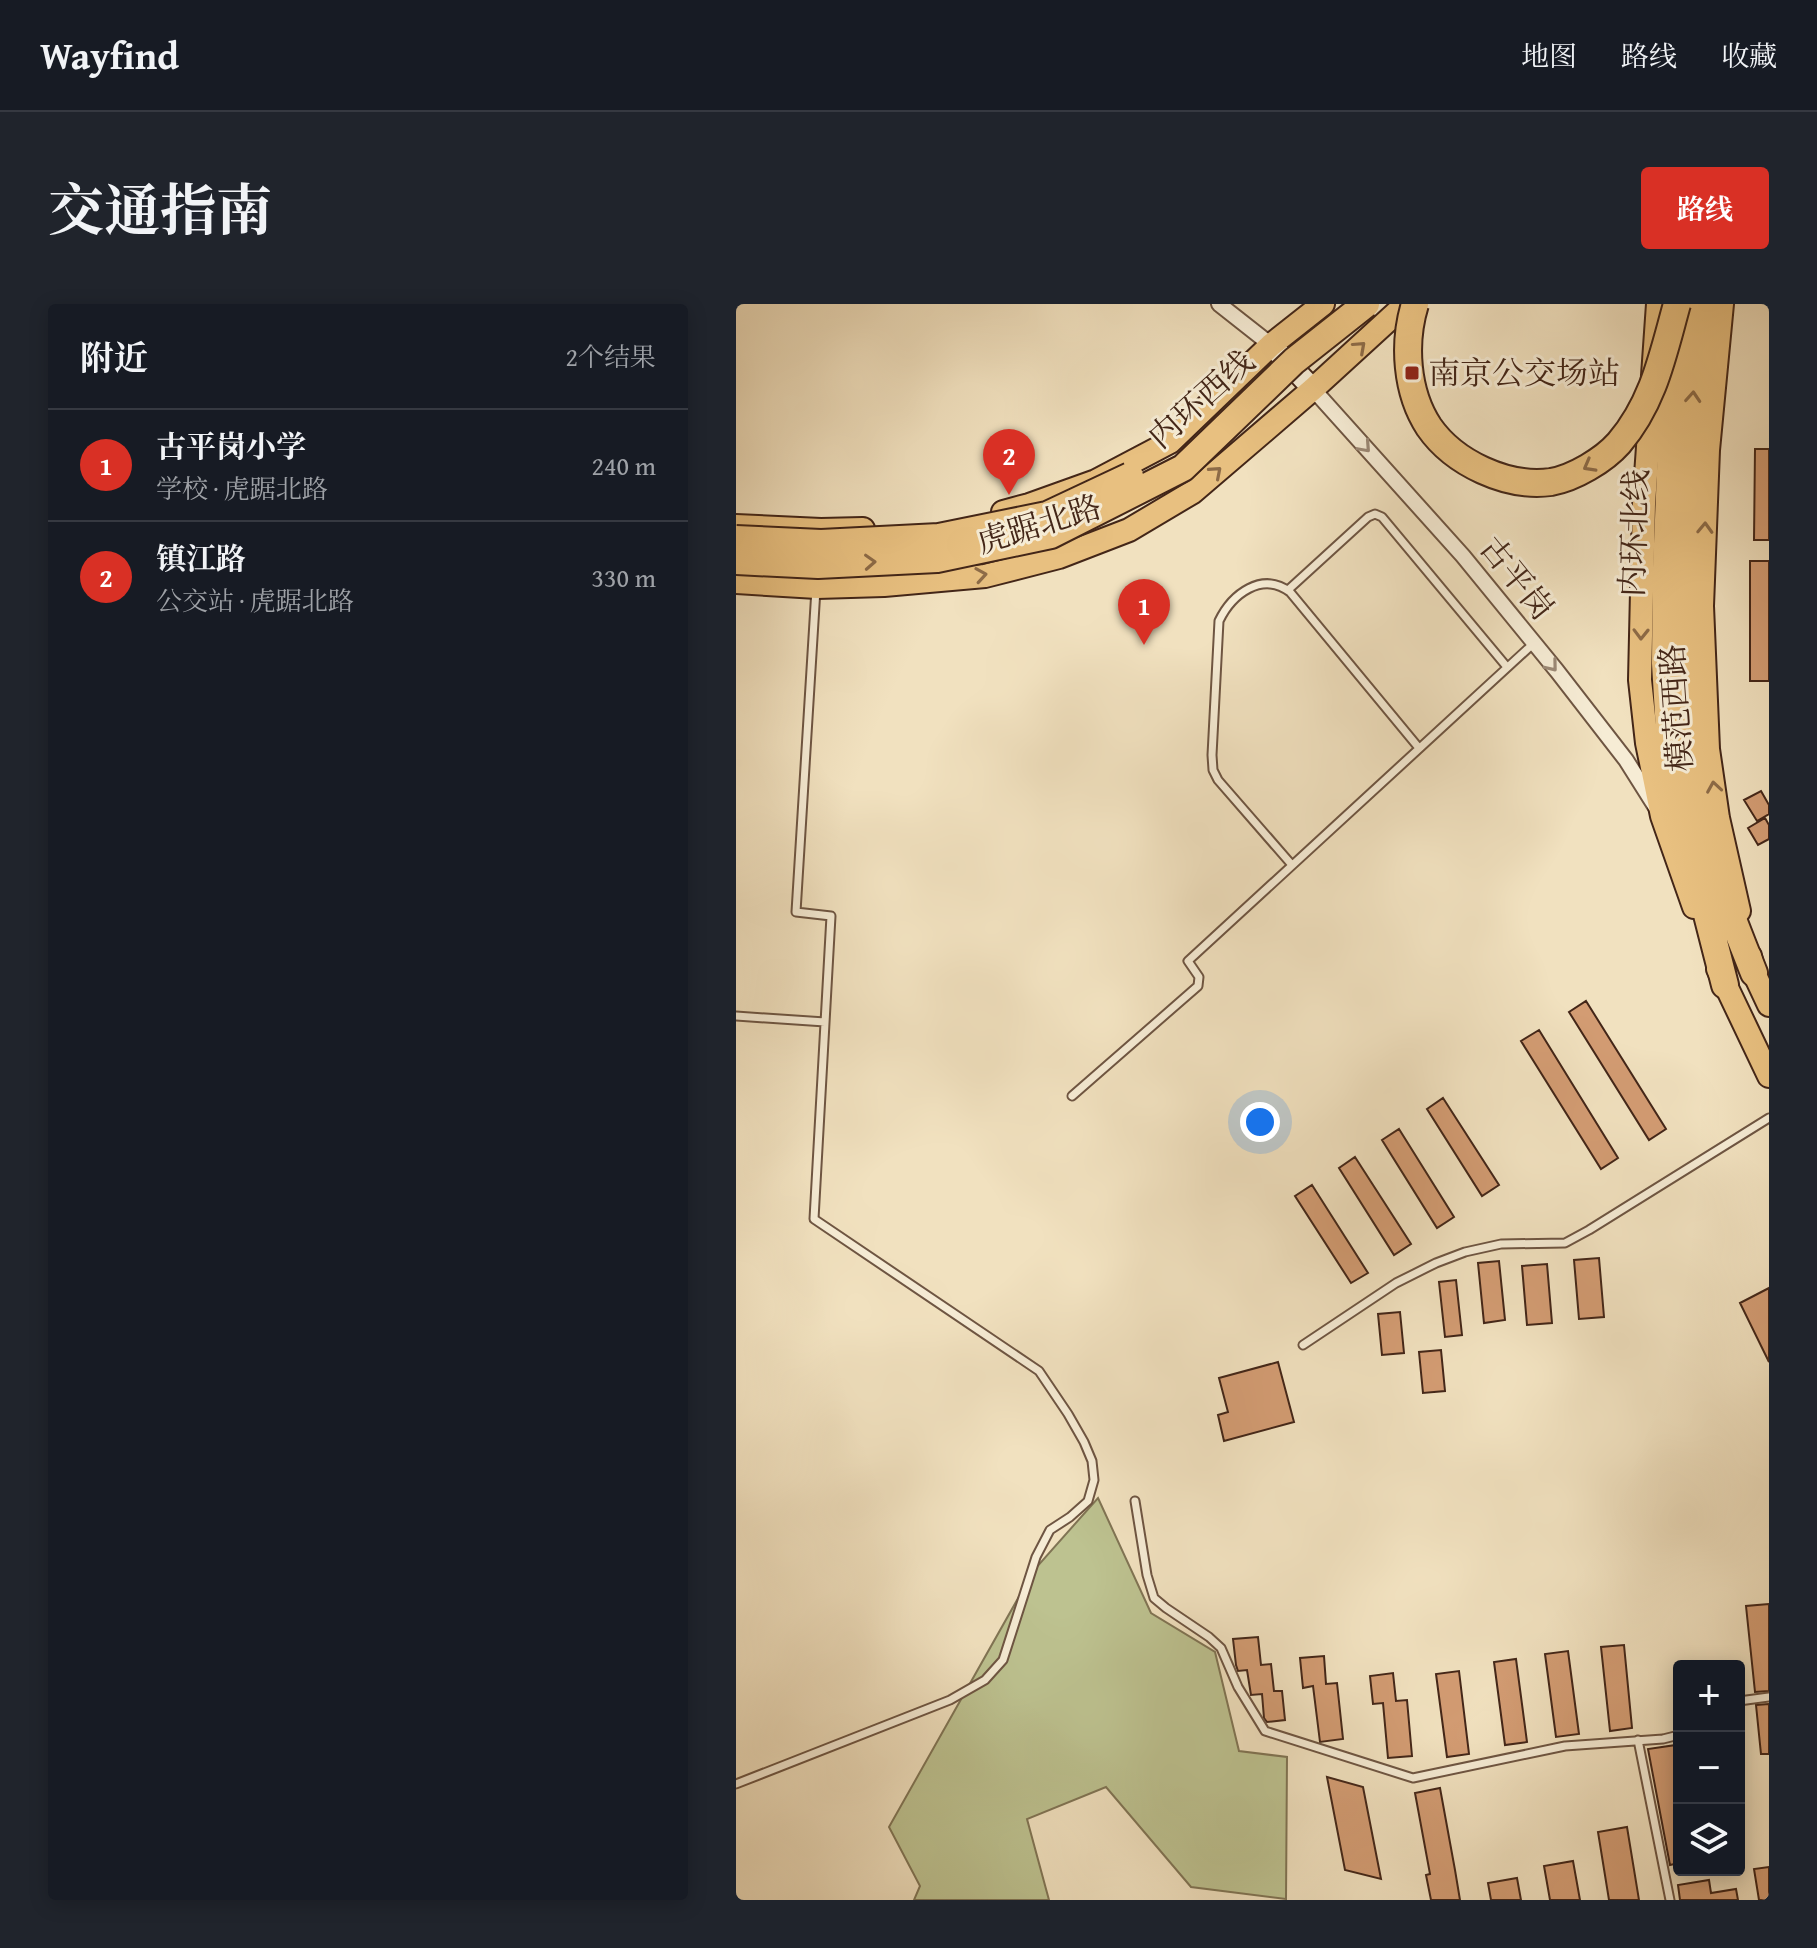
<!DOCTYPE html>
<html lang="zh">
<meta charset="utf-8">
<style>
:root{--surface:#171b24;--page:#20242c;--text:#f1f3f6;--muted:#9ea1a6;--line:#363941;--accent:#d93025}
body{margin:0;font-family:"Gentium Book Plus","Noto Serif SC",serif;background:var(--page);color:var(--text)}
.controls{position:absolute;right:24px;bottom:24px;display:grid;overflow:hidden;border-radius:8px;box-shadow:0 4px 20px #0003}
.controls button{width:72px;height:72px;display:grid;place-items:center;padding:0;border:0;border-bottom:2px solid var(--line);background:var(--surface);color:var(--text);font:40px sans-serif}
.you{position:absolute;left:524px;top:818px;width:28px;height:28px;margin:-20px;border:6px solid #fff;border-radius:50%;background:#1a73e8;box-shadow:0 0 0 12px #1a73e833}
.badge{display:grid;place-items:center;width:52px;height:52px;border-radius:50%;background:var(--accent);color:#fff;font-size:26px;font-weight:700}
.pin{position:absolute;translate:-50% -66px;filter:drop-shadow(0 2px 4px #0008)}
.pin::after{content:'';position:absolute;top:42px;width:28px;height:24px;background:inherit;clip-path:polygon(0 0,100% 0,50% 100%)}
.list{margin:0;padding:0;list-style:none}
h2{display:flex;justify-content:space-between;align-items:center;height:104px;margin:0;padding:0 32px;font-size:34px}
h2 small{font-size:26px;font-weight:400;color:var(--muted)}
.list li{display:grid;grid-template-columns:52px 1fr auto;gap:24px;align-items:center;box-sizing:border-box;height:112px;padding:0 32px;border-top:2px solid var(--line)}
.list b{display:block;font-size:30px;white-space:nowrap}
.list p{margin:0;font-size:26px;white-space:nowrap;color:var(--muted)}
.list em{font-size:26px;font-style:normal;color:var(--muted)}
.icon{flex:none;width:44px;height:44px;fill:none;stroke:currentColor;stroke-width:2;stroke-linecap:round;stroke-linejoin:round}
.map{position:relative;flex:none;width:1033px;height:1596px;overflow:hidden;border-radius:8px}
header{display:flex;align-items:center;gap:48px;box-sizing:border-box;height:112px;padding:0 40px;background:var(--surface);border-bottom:2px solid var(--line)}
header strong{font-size:38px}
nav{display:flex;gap:44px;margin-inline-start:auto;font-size:28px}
.intro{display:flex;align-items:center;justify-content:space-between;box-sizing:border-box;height:192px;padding:0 48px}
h1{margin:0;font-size:56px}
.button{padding:20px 36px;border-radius:8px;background:var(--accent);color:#fff;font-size:28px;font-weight:700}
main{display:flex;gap:48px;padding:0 48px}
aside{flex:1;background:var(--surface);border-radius:8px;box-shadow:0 4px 20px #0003}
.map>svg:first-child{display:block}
.green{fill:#bdc290;stroke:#807454;stroke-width:2}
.building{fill:#d39c73;stroke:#432618;stroke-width:2}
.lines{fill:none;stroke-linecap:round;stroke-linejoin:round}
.lane-casing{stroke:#6e5542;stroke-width:11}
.street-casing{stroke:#6e5542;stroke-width:18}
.secondary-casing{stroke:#432618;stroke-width:24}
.primary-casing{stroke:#432618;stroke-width:26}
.highway-casing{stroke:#432618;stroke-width:30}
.lane{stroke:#f6ecd5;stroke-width:7}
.street{stroke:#f6ecd5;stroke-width:14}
.secondary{stroke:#f6ecd5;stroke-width:20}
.primary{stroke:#e8c080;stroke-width:22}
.highway{stroke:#e8c080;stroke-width:26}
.highway-bridge-casing{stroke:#432618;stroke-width:30;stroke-linecap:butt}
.highway-bridge{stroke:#e8c080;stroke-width:26}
.oneway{stroke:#8d6b47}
.oneway2{stroke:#9c8976}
.poi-dot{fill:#8f2418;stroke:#f6ecd5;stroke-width:3}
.labels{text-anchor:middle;stroke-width:6;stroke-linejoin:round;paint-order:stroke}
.poi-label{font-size:32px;fill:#432618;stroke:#f6ecd5;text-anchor:start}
.street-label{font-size:32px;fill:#432618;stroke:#f6ecd5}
</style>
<header>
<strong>Wayfind</strong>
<nav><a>地图</a><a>路线</a><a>收藏</a></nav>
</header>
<div class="intro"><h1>交通指南</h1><a class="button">路线</a></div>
<main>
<aside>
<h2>附近<small>2个结果</small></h2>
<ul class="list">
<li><span class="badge">1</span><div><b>古平岗小学</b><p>学校 · 虎踞北路</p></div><em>240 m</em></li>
<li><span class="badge">2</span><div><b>镇江路</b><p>公交站 · 虎踞北路</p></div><em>330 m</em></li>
</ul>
</aside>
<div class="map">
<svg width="1033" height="1596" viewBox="0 0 1033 1596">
<rect width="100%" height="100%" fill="#f1e1bf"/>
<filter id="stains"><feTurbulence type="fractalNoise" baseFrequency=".0025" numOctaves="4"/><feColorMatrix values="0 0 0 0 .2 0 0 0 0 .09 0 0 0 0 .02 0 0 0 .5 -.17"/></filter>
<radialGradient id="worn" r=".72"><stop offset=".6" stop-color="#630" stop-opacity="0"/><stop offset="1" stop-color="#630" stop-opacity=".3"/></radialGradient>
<path class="green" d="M362,1194L415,1309L479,1348L503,1447L551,1453L550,1595L455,1583L370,1483L291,1515L313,1596H178L184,1582L153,1523L298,1266Z"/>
<path class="building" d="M1019,145H1033V236H1018Z
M1014,257H1033V377H1014Z
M1025,487L1033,501V510L1021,517L1008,496Z
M1029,514L1033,521V535L1022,541L1012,524Z
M850,697L930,825L913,836L833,708Z
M803,726L882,854L865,865L785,737Z
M707,794L763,881L746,892L691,805Z
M663,825L718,913L701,924L646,836Z
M619,853L675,940L658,951L603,864Z
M576,881L632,969L615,979L559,892Z
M863,954L868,1013L843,1015L838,956Z
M763,957L769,1016L748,1019L742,959Z
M811,960L816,1019L791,1021L786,962Z
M720,976L726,1031L709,1033L703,978Z
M1033,984V1058L1004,999Z
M664,1008L668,1049L646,1051L642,1010Z
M705,1046L709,1087L687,1089L683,1048Z
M542,1058L558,1118L488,1137L482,1111L492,1108L483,1074Z
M1033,1300V1387L1019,1388L1010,1302Z
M522,1333L525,1361L535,1360L538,1387H546L549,1416L531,1418L528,1414L526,1390L515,1391L511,1366L502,1367L500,1361L497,1335Z
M888,1341L896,1424L874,1427L865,1343Z
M832,1347L843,1430L820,1433L809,1350Z
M588,1352L590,1380L601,1379L607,1435L584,1438L577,1382L567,1384L564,1354Z
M780,1355L791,1438L769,1441L758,1358Z
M723,1367L733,1450L711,1453L700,1370Z
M657,1369L660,1397L671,1396L676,1452L652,1454L647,1399L637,1400L634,1372Z
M1033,1400V1450H1025L1020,1401Z
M940,1441L943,1461V1559L934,1561L912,1445Z
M591,1473L627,1483L645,1575L609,1566Z
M704,1484L719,1566L724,1596H695L690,1571L694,1570L679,1489Z
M891,1523L903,1596H873L862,1528Z
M837,1557L844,1596H814L808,1562Z
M1033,1563V1596H1023L1018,1565Z
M781,1574L785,1596H755L752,1579Z
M973,1576L975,1589L1000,1585L1002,1596H944L942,1581Z"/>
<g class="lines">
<g class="lane-casing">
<path id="lane" d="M552,286L632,213L639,210L646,213L771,363
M556,561L482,476L477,466L476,451L483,317C496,290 526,267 554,288L683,444
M0,712L89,718
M336,792L462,682L463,673L452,657L798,339
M567,1041L660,979L700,959L729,948L765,940L829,939L853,926L1033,814
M399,1197L411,1271L418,1294L430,1304L473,1333L485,1344L502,1383L529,1427L677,1474L829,1442L927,1435L943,1431
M1003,1397L1033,1393
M902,1436L934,1596
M0,1480L214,1396L249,1376L267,1356L300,1253L314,1226L334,1213L352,1197L358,1176L356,1157L348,1138L332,1110L303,1067L78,915L95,612L60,608L80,285"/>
</g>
<g class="street-casing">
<path id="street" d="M483,0L535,41
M577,85L727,252L821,367L890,456L919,502"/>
</g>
<g class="secondary-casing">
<path id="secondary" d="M535,41L577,85"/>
</g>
<g class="primary-casing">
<path id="primary" d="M922,0L908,200L904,376L911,439L926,512L958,603
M986,0L972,146L966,302L972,445L982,514L1003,607
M267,208L293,201L360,177L434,138L535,41L587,0
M0,222L85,226L127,225
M0,278L81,283L148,281L249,272L323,253L393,226L457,188L577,85L670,0
M1014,652L1018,669L1033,701
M982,665L1033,772"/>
</g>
<g class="highway-casing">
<path id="highway" d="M963,0C958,77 953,153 950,230C947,319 945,409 961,496C972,556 996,613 1018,669
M940,23L930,264L929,359L935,460L943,508L966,591L989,681"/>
</g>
<use href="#lane" class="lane"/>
<use href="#street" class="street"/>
<use href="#secondary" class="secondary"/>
<use href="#primary" class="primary"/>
<use href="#highway" class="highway"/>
<g class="highway-bridge-casing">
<path id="highway-bridge" d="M679,0C667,39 670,88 693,123C718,159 771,184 815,178C838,174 868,156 883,139C918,98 927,50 941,0
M0,235L85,239L203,233L311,211L394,172
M0,257L82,261L201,255L315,231L447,164L558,57L630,0"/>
</g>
<use href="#highway-bridge" class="highway-bridge"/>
</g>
<defs><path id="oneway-chevron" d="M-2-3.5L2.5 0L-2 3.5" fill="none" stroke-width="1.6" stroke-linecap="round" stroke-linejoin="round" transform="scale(2)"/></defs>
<g class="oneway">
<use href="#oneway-chevron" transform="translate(624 43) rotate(-42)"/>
<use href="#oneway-chevron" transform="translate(957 93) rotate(-86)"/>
<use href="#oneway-chevron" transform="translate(853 162) rotate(151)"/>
<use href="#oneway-chevron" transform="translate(480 168) rotate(-41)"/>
<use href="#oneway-chevron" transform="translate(969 224) rotate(-88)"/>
<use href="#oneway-chevron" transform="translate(134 258) rotate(-3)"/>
<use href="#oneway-chevron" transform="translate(245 271) rotate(-9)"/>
<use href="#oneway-chevron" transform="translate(905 330) rotate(91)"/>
<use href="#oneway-chevron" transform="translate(978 483) rotate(-99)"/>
</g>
<g class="oneway2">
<use href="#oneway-chevron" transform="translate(629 143) rotate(48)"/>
<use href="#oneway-chevron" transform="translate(816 362) rotate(51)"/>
</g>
<rect class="poi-dot" x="668" y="61" width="16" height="16" rx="4"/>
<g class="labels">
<g class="poi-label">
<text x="692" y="80">南京公交场站</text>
</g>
<g class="street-label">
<text transform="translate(465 95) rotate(-42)" y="11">内环西线</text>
<text transform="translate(303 220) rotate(-17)" y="11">虎踞北路</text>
<text transform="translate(898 229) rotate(-88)" y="11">内环北线</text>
<text transform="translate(781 274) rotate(51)" y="11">古平岗</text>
<text transform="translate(940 404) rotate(-94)" y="11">模范西路</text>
</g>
</g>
<rect width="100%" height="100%" filter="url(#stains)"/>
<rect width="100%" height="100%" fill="url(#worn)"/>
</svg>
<div class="controls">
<button>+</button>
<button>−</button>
<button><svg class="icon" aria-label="layers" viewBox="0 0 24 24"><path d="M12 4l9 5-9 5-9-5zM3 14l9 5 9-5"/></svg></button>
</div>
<div class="you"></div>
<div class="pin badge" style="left:408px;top:341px">1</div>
<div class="pin badge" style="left:273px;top:191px">2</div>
</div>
</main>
